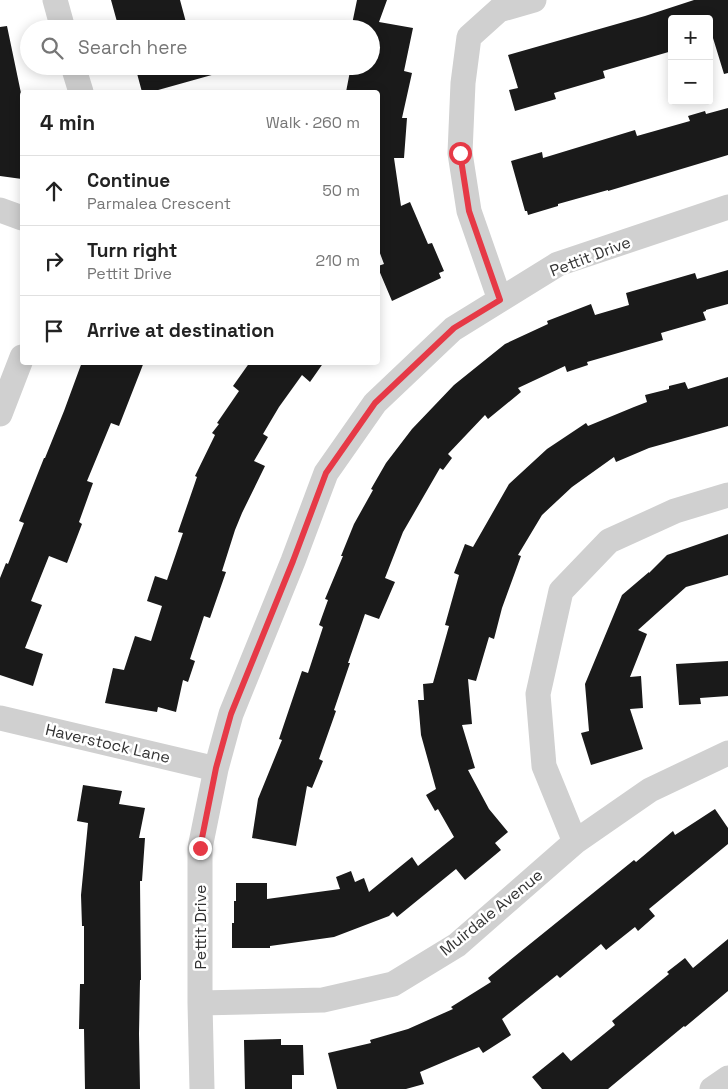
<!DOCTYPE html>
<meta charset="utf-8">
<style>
:root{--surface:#fff;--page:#f6f6f6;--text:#222;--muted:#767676;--line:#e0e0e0}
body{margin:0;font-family:"Space Grotesk",sans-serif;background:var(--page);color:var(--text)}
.controls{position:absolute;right:15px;top:15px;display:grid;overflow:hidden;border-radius:5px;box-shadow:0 2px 12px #0003}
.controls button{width:45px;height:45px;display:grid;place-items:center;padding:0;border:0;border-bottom:1px solid var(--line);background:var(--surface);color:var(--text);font:25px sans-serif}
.stop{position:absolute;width:15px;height:15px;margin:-11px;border:4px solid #e63946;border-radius:50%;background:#fff}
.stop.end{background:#e63946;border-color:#fff;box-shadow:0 1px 5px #0008}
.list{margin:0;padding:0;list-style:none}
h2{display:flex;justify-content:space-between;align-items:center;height:65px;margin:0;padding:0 20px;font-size:21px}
h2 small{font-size:16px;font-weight:400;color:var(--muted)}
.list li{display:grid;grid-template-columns:32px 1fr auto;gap:15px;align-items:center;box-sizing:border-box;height:70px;padding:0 20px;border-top:1px solid var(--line)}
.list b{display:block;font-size:19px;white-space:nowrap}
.list p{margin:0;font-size:16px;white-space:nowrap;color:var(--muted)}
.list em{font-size:16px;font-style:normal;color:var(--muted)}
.icon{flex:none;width:28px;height:28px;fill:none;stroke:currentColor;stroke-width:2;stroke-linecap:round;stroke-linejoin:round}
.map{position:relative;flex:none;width:728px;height:1089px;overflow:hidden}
.search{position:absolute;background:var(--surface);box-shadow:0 2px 12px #0003;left:20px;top:20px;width:360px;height:55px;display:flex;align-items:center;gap:12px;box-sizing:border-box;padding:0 18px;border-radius:28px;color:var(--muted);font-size:19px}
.panel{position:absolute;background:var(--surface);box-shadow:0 2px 12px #0003;left:20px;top:90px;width:360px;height:275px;border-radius:5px}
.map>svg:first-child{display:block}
.building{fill:#1a1a1a}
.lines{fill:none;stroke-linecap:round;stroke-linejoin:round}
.minor{stroke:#d0d0d0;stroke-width:25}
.route{stroke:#e63946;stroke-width:6}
.labels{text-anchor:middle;stroke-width:5;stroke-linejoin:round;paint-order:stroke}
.street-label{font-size:16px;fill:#333;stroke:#fff}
</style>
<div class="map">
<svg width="728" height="1089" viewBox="0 0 728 1089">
<rect width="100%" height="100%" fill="#fff"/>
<path class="building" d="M111,0H180L187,26L179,29H119Z
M357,0H387L379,22L413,28L404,71L412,73L402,118H407L404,158H394L401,206L410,202L428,244L432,243L444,271L439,273L441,278L392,301L378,268V266L384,264L378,248V92H346L351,66H371V29H351Z
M694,0H728V73L724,74L709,25V19H672V51L603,71L605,78L554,93L556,99L515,111L509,90L518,88L508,55L645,16Z
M7,26L22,98V179L0,176V27Z
M135,66H225L226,71L151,92H142Z
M728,108V155L608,191V190L558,204V206L528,215L527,211H525L511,161L542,152L543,158L635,130L637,136L690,121L688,116L705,111L706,114Z
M728,270V304L706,310V311L703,312L706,320L661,333L663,340L587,362L588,365L567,372L565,366L518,388L521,392L488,419L485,415L448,454L452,458L443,470L440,468L403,532L385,578L395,582L379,619L365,614L348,663H350L334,710L336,711L319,759L323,761L312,788L307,786L296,846L252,838L258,799L282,740L279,739L302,671L308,673L323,627L319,625L328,600L325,599L343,556H341L354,524L373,490L371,489L386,463L412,429L454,385L505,344L548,324L547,321L591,304L595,315L629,305L626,293L695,273L697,279Z
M82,362H144L119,426L111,423L87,481L93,483L79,522L82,524L67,563L49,556L31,601L42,605L25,648L43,654L33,686L0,675V578L6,563L8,564L24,523L19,521L44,458H45L64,411Z
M250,362H324L310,382L302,375L279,407L263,434L268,437L254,461L265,466L242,513L235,530L222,571L226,572L210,618L204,616L190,659L195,661L188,682L183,680L176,712L158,707L157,712L105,703L113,668L124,670L135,636L151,641L162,606L147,601L155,576L167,580L183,533L178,532L197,477L195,476L215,435L212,433L219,424L217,423L239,391L233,386Z
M728,377V426L649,448L616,462L614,457L572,487L542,515L518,555L521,556L502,608L494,639L489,637L476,681L468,679L472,724L462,725L475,768L468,770L489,809L508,832L495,843L501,850L465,880L456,869L397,917L393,912L389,916L334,937L270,946V948H232V923H234V901H236V883H267V899L340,889L336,877L351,871L355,882L364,878L369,892L412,857L418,866L454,837L438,809L435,811L426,795L436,789L421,735L418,700H424L423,684L433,683L449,626L445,625L459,575L454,573L465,544L473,547L509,484L547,449L586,423L588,426L634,407L647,402L645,395L669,389V386L685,382L688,389Z
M728,534V575L686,587L638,630L647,634L630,677L641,676L643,708L630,709L643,749L591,765L581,733L589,731L585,684L622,595L649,572V573L667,555Z
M728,661V696L700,698L701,704L679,705L676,664Z
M83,785L122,791L119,804L145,808L139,838H145L142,881H140L141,980H140L139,1034L140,1089H85L84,1029H79L80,984H84V926H82L81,895L88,823L77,821Z
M715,809L728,828V844L649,909L655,916L638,931L635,927L606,950L601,944L560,978L557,975L502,1019L511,1035L483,1053L479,1047L420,1072L424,1084L406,1089H337L328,1053L371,1043L370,1040L408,1029L453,1009L451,1007L491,982L488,978L634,860L636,862L673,831L675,835Z
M728,939V991L685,1027L684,1026L608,1089H542L532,1077L563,1052L571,1061L615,1025L612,1021L669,974L667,972L685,958L693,968Z
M281,1039V1045H303L304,1075H292V1089H245L244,1040Z"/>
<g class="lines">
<path class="minor" d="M55,0L63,29
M73,66L81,92
M0,210L22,218
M500,300L469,211L460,153L463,83L469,37L499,10L534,0
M0,414L22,357
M0,718L216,769
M575,842L544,766L538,694L561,591L609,541L675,511L728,495
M200,1003L323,1000L393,984L457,945L575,842L650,790L728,753
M202,1089L200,1003V848L216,769L231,714L293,561L326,473L375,403L453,329L558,264L728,207
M712,1089L728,1078"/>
</g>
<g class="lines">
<path class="route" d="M200,848L216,768L231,714L293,561L326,473L375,403L454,328L500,300L469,211L460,153"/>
</g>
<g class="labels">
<g class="street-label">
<text transform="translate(590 256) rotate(-21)" y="6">Pettit Drive</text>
<text transform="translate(108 743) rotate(13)" y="6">Haverstock Lane</text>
<text transform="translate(491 912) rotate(-39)" y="6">Muirdale Avenue</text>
<text transform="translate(200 927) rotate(-90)" y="6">Pettit Drive</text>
</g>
</g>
</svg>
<div class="controls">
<button>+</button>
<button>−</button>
</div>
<div class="stop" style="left:460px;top:153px"></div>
<div class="stop end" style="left:200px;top:848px"></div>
<div class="search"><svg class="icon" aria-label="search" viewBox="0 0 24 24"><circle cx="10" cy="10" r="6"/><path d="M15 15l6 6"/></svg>Search here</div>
<section class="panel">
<h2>4 min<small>Walk · 260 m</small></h2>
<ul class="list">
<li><svg class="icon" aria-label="ahead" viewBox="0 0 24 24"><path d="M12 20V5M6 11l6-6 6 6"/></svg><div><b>Continue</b><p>Parmalea Crescent</p></div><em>50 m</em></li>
<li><svg class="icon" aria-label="right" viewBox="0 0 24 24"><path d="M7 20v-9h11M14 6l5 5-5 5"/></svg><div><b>Turn right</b><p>Pettit Drive</p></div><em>210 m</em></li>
<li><svg class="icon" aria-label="arrive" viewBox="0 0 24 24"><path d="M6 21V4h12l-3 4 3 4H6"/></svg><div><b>Arrive at destination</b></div></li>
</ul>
</section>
</div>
